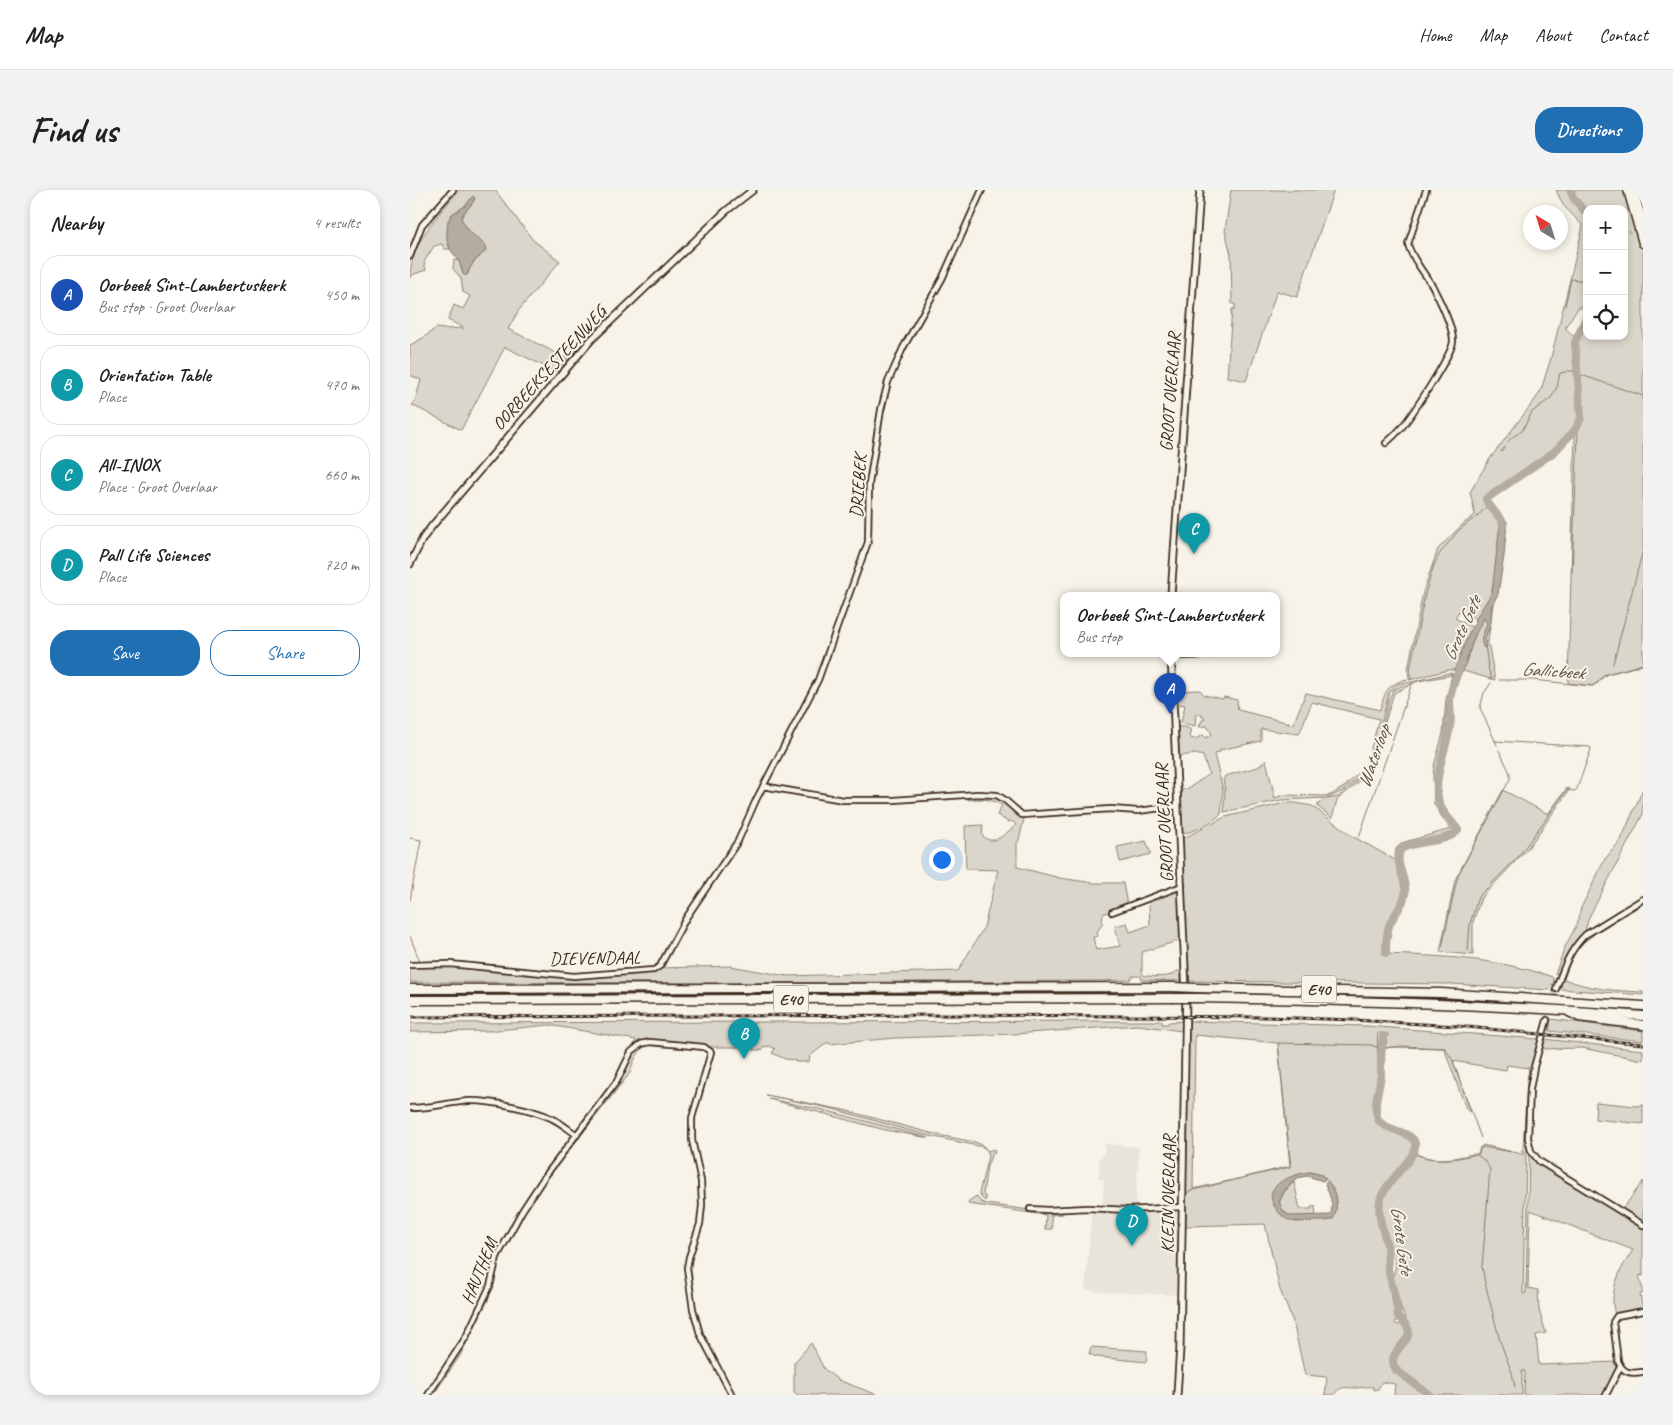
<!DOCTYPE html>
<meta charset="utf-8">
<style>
:root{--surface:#fff;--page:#f2f2f2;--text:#222;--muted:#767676;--line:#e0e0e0;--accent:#1f6fb2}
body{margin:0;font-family:Caveat,sans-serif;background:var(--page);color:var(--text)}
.controls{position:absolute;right:15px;top:15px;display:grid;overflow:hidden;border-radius:10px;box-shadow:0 2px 8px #0003}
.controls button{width:45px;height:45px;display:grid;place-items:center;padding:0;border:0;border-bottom:1px solid var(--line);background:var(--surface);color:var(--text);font:25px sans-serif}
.compass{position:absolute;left:1113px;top:15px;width:45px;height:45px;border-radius:50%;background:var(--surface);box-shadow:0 2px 8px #0003;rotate:322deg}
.you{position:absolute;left:531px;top:669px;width:18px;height:18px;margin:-12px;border:4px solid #fff;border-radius:50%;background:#1a73e8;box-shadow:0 0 0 8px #1a73e833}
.badge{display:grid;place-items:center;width:32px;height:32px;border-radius:50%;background:var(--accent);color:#fff;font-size:16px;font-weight:700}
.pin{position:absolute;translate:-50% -41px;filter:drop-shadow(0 1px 2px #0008)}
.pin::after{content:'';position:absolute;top:26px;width:18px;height:15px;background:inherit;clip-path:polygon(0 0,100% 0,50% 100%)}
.popup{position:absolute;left:650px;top:402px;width:220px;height:65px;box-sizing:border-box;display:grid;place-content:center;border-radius:10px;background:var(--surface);filter:drop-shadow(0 1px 4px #0005);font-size:16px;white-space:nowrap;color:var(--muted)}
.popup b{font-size:19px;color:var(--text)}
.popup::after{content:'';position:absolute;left:50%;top:100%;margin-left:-10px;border:10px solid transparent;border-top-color:var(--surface)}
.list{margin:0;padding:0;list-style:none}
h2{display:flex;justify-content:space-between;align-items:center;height:65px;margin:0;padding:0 20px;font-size:21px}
h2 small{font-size:16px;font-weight:400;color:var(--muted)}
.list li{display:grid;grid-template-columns:32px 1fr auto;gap:15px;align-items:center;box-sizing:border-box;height:80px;margin:0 10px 10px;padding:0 10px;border:1px solid var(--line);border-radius:20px}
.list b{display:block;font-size:19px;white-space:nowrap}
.list p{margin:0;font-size:16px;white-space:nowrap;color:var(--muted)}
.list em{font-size:16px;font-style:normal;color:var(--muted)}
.actions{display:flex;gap:10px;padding:15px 20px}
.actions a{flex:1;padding:11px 0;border:1px solid var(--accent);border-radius:20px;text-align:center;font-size:18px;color:var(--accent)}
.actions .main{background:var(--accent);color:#fff}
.icon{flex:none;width:28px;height:28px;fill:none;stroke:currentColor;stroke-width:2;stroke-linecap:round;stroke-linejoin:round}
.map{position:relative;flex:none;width:1233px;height:1205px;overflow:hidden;border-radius:20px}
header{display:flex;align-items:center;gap:30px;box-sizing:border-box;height:70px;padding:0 25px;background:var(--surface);border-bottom:1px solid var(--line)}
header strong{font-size:24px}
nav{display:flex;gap:28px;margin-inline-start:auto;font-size:18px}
.intro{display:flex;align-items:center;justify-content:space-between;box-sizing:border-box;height:120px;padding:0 30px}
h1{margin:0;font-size:35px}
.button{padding:12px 22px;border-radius:20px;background:var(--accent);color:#fff;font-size:18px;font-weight:700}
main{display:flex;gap:30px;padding:0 30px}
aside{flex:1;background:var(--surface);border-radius:20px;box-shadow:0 2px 8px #0003}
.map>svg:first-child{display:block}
.built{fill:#e9e4d9}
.green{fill:#dbd6cb;stroke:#8b8074;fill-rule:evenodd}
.water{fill:#b4aca0;stroke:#84786c}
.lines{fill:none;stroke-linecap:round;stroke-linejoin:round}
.stream{stroke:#84786c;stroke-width:1}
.river{stroke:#b4aca0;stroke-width:8}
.street-tunnel{stroke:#d1cbc0;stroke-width:4.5;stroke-dasharray:4.5 2;stroke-linecap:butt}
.street-casing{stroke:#3b2a1e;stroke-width:8}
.secondary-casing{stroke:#3b2a1e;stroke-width:9}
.highway-casing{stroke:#3b2a1e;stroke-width:11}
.street{stroke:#f7f3e8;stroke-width:4.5}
.secondary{stroke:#f7f3e8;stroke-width:5.5}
.highway{stroke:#f7f3e8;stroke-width:8}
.rail-casing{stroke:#3b2a1e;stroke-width:3}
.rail{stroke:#f7f3e8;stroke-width:1;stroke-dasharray:4;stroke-linecap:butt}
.highway-bridge-casing{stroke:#3b2a1e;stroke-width:11;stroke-linecap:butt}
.highway-bridge{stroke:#f7f3e8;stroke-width:8}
.labels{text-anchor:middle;stroke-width:4;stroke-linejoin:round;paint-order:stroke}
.shield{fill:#f7f3e8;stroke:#73665b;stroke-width:1}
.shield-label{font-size:16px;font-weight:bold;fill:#3b2a1e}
.street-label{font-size:18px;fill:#3b2a1e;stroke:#f7f3e8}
.water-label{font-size:19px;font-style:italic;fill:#5f5145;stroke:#f7f3e8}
</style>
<header>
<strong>Map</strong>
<nav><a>Home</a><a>Map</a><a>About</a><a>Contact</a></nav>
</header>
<div class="intro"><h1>Find us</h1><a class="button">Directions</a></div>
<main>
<aside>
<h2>Nearby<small>4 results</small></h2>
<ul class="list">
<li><span class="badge" style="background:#1a4fb4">A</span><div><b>Oorbeek Sint-Lambertuskerk</b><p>Bus stop · Groot Overlaar</p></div><em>450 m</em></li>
<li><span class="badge" style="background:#0f9aa8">B</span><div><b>Orientation Table</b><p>Place</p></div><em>470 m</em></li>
<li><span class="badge" style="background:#0f9aa8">C</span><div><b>All-INOX</b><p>Place · Groot Overlaar</p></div><em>660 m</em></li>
<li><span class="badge" style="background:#0f9aa8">D</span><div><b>Pall Life Sciences</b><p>Place</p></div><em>720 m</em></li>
</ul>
<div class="actions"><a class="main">Save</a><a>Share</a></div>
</aside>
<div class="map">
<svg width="1233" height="1205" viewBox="0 0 1233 1205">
<rect width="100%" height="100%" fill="#f7f3e8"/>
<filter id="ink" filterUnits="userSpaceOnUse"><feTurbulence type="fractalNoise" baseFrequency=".02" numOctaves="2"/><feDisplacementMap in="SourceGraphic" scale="10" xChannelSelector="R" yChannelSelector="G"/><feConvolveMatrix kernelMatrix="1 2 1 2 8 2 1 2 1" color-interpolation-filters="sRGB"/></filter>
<g filter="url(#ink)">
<path class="built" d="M695,954L729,957L726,1008L727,1018L692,1017L694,989H689V968L694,964Z
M682,1019L717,1022L767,1021L769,1023L768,1105L691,1102L675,1100Z"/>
<path class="green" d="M49,0H85L123,50L150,71L109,120L98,139L158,169L146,182L95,157L51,240L2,215L5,211L11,190L0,185V155L13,148L26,138L33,139L54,138L38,130L44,115L53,119L60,106L53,102L51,88L43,79L44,70L49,71L53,84H58C60,76 63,72 70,67L60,42L51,29C54,20 62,17 65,8L63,7L55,16L42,24L38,31L37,50L40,59H34L32,54L24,56L14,72L16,80L4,84L0,88C0,54 28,25 49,0Z
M821,0H924L887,107L867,101L836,191L817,187L822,119H825V114H822L821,64L815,41Z
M1146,0H1157L1164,13L1177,27V103L1171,118H1168L1156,136V139L1165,147L1162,152L1168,229L1163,239L1145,258L1100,291L1074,306V312L1091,332L1086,385L1079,409L1066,429L1049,421L1045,428L1062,437L1045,480H1038L999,490L998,479L1013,402L1028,359L1053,334L1065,325L1060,302L1079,270L1127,207L1131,200L1141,168L1173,36L1153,15Z
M1161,0H1213L1233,60V474L1197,484L1183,496L1158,493L1165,244L1173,227L1167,153L1177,132V146H1214V19H1177V20Z
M1083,414L1078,452L1085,490L1053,481L1067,439Z
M1039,483L1043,484C1037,503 1037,521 1035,541C1032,562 1020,594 1027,614C1030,623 1040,630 1045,639L1039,644L992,655L985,667L986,659L991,653L1041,639L1032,627L1024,614L1023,587L1024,576L1033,543L1036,509L1042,485L1008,491L984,503L961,578L950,591L927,610L922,628L907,616L912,610L928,607L956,583L968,554L979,509L983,500L997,493Z
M996,489L997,491L987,495L979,502L968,546L959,574L947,589L931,602L918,608L872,610L814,622L815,599L813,590L815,586L848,577L856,570L865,608L874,605L914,606L921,605L934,597L955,577L959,566L969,529L902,512L889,544L851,539V551L810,560V562L804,564L813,600L811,624C804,631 781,644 772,643L771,600L779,598L799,584L793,566L785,564L769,566L768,537H776L781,540L779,545L782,549H785L793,545L796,548L802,544L797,536L789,537L792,530H794L795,528L792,527L791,524H786L785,536L771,533L775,515L767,514V501L790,500L794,505L813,509L814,507L827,510L828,520L883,534L896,503L970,520C976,500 975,497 996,489Z
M1157,598L1160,599L1118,658L1071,708L1063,732V765L1030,762L1045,690L1093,600L1138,624Z
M1233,599V624L1179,727L1175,741L1233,705V707L1170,747L1158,763L1149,783L1145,784L1155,757L1166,736L1171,718L1195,669L1211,650Z
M555,606H586L595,612L614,629L609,650L607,653V677L650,688L683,693H713L717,715L693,724L692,734L687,742L688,746L683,747L686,760L710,756L705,736L717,733L720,742L740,735L739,715L742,709L768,698L771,750L732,762V783L735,786C746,786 760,789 767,781H771V791L732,790L731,786H722L720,790L683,791L304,793L0,792V776L22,775L153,786L242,782L251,778L320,776L377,786L548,781L574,737L588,680L556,679L555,636L573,635L572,645C583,658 596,643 606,635L602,631L598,632L587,625L592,615C581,609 571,608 558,610V607Z
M875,613H886L902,616L942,646L987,671L993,697V705L977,735L974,744L973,764C1031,766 1084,768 1140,786L1143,788L1144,792L1139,800L1042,794L779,791L772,649L815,627Z
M736,651L741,664L710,672L707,657Z
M1233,711V714L1187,742L1170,755L1163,764L1154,789C1179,799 1206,801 1233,802V805L1149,799L1157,772L1172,751Z
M1141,829L1233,841V851L1139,841Z
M727,831H752V834H758L759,832L773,831L772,841L728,835L604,844L485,848L419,854L418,852L400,866L399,872H385V870L375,869L362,863L365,859L360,856L353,857V860H343V857H301L242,850L232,852L223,857L226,850L139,835L77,841L0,842V833Z
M779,831L956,836L1129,849C1119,879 1111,929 1118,960L1116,962L1111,961L1113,959L1117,890L1119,878L1097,875L1096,880L1043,871L1061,922L1058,921L1055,916L1034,858L993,856L975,858L978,844L968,843C966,856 969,871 969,885C968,905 957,919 972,937C982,941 1001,945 1003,956L1007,957L1005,964C1026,972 1048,970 1069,963L1073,955L1116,965L1113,1104L1116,1103L1119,966H1122L1127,972L1233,1037V1086L1230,1085C1229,1091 1233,1096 1233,1103L1230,1104L1233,1120L1205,1125C1198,1101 1210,1079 1223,1060L1120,1020L1118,1098L1128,1100L1129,1120L1136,1143L1126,1145L1129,1175L1206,1172V1182L1194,1205H1114L1115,1181H1112V1205H1022L1016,1198L986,1179C978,1162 999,1159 1001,1146C1002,1140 997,1134 995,1128C989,1116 988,1101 982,1088C985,1082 987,1074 984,1068L981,1067L973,1030H969C970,1041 974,1050 975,1061C976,1069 975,1077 977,1084C980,1097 992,1121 985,1133L987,1135L993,1134L996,1142L997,1147C992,1153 985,1158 982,1165C973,1183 1008,1196 1018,1205H984L985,1194L972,1192L968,1199L963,1200V1197C956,1196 953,1198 946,1198C936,1198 930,1195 924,1205H915L917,1187L895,1185L883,1132L870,1100L855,1034L775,1036ZM785,845L868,853L881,977L783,999ZM900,982L912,985L923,998L922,1030L885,1032L864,1016L862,1002C871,989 885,984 900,982Z
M1134,849L1233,860V870L1172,858L1131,859Z
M237,854C227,863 223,871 220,883L165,953H163L216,881L221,865L227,859Z
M356,905L434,920L528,945L565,952L572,955L578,961L584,959L585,963L582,964L577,976L573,1004L576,1008L575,1011L571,1007L569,1003L578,966V961L573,957L515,945L423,919Z
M359,909L414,920L519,948L475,940Z
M1186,912L1226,916L1233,915V934L1185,929Z
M1233,991V1033L1212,1020Z
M884,992L890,1019H901L902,1016H905L906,1026C898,1026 889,1028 881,1026C859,1019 874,1001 884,992Z
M566,1006L571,1012L576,1014L634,1022L653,1021V1024L641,1025L642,1039H635L636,1025L558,1014L559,1011Z
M78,1105L80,1106L50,1166L23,1205H20L49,1162Z
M401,1153L414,1179L428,1190L468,1205H388L384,1202V1173Z
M681,1157L737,1161L736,1172L687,1167L679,1164Z"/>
<path class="water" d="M63,6L65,8C62,16 53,20 51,29L60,42L75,55L76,61L64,71L56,86L53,84L49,71L40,59L37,50V41L38,31L42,24L55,16Z
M1092,325L1097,332L1094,366L1088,404L1081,417V433L1075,448L1076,457L1074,458C1068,448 1074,443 1077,434L1074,428L1065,445L1052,483L1044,481L1059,443L1066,431L1065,430L1082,402L1090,333L1087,329Z
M900,982L912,985L916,989L913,991L897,986L887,988L874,1001L869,1012L874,1022L881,1026L920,1025C925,1015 919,1004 915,994L918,991C926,1003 929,1014 924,1028C918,1032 909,1031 902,1031C895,1031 885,1033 879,1030C873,1028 868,1022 865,1017C850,995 883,984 900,982Z"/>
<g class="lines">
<path class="stream" d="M1214,42H1215
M1219,42H1220
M1155,116L1161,89L1177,91
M1158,181H1167
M1168,184L1233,206
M1098,252L1101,248L1112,241L1122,222L1141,208L1147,197L1150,183L1156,182
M1091,262L1095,257
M1066,328L1079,314
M1162,382L1168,243L1165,240
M1067,451L1068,452
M1075,456L1079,481L1082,489
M1203,474L1233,360
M1193,485L1233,475
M1001,489L1000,479L1015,404L1024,375L1030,363L1049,340L1063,329
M1089,490H1123L1181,496L1188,493L1192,487
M1081,493L1074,503L1070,518L1087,555
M949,647L1002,493
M0,648L11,650L0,710
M0,746L10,772
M1032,757L1048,685L1100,589V583L1089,560
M1058,761L1060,734L1068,707L1108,667L1157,600L1165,601L1167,599L1181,559L1180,557L1085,551
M1004,962C1019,974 1045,968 1063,964C1072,966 1075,971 1080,979L1072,1077L1075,1093L1090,1151L1102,1183L1105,1197
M1068,965L1070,957H1072L1103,962
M777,1003L780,1001L880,976L868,853L961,855L971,859L982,857L1035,858L1042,869L1071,948"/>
<path class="river" d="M1160,0L1164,9L1177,24
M1093,336L1092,331L1077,312L1076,309L1144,262L1165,240L1171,228L1165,152L1177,125
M976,763C976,754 976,745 979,736C983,725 993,716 995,705C998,689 983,674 991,659C1005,650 1039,653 1048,640C1042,631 1032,623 1029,612C1022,591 1036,559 1040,537C1042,528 1040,520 1040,510C1041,499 1047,485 1051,474
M973,846C971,858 971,871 971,884C970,898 962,915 968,929C972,940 1002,941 1005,953C1009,967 973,993 970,1011C967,1025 974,1042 977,1056C978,1065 977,1074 979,1083C982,1098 987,1111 988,1127C1019,1150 971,1157 986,1180L1020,1205"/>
<path class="street-tunnel" d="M1137,830L1146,799"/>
<g class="street-casing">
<path id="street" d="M0,66L12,35L43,0
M976,253C982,248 987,243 992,237C1002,225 1043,163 1043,151C1043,136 1030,111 1023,97C1016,85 1001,68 998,54L1016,0
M761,466L800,465
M353,596L433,610H484L568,604L587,605L595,610L612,625L701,619L728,621L768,616
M702,722L772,696
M0,775L40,774L164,786L244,780L250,776L276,728L328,651L346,610L408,490L458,352L459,294L471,220L478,192L493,158L532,89L572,0
M1146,799C1153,779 1159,761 1175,745L1233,709
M1137,830L1124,877L1120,899L1118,948L1121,961L1129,971L1233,1035
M0,918C20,918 38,913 58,911C79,910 122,919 141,928C150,932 158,939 167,945
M620,1019L638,1020L677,1018L718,1020L772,1017
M1232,1182C1220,1184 1213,1183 1208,1171L1203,1132L1207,1126L1233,1121
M18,1205L56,1147L80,1096L87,1067L112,1021L133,989L207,891L221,862L231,854L240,852L294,857L301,862L282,928V950L291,991L292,1015L290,1034L279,1067L277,1078L283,1119L290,1144L322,1205
M1196,1205L1210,1177"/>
</g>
<g class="secondary-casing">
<path id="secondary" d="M0,374L13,348L22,336L181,150L316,21L343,0
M761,405L790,0
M761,463L776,803L770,1157L767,1205"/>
</g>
<g class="highway-casing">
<path id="highway" d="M1218,0L1233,53
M1223,0L1233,34
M786,798L1031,803L1233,816
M0,799L762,797
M787,808C936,810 1084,814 1233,826
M0,810L762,808
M1159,822L1169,827L1233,835"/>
</g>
<use href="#street" class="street"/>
<use href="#secondary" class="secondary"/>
<use href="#highway" class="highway"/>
<g class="rail-casing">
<path id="rail" d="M0,827L556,825L857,827L944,830L1047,836L1233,854"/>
</g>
<use href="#rail" class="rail"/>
<g class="highway-bridge-casing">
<path id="highway-bridge" d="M762,797L786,798
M762,808H787"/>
</g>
<use href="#highway-bridge" class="highway-bridge"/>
</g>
</g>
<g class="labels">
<g class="shield">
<rect x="891.5" y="785.5" width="35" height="27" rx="4"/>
<rect x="363.5" y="795.5" width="35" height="27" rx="4"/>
</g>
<g class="shield-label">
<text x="909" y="805">E40</text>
<text x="381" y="815">E40</text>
</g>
<g class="street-label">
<text transform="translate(139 178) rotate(-48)" y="6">OORBEEKSESTEENWEG</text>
<text transform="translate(760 202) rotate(-86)" y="6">GROOT OVERLAAR</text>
<text transform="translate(448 296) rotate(-86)" y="6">DRIEBEK</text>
<text transform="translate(754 633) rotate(-93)" y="6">GROOT OVERLAAR</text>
<text transform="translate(185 768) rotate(-1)" y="6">DIEVENDAAL</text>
<text transform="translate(758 1004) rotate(-89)" y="6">KLEIN OVERLAAR</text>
<text transform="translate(69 1081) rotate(-68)" y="6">HAUTHEM</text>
</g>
<g class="water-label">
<text transform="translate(1051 438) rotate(-66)" y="7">Grote Gete</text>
<text transform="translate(1143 480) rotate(4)" y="7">Gallicbeek</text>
<text transform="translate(963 566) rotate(-71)" y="7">Waterloop</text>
<text transform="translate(993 1050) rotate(82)" y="7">Grote Gete</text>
</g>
</g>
</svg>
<div class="controls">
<button>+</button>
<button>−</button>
<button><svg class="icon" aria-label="locate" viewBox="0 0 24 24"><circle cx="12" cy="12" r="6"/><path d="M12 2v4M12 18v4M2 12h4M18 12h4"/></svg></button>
</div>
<svg class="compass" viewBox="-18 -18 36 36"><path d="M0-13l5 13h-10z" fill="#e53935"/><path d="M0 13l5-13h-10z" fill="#767676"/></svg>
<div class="you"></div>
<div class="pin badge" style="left:760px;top:524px;background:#1a4fb4">A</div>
<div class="popup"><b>Oorbeek Sint-Lambertuskerk</b>Bus stop</div>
<div class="pin badge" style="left:334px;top:869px;background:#0f9aa8">B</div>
<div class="pin badge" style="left:784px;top:364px;background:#0f9aa8">C</div>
<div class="pin badge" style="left:722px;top:1056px;background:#0f9aa8">D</div>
</div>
</main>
